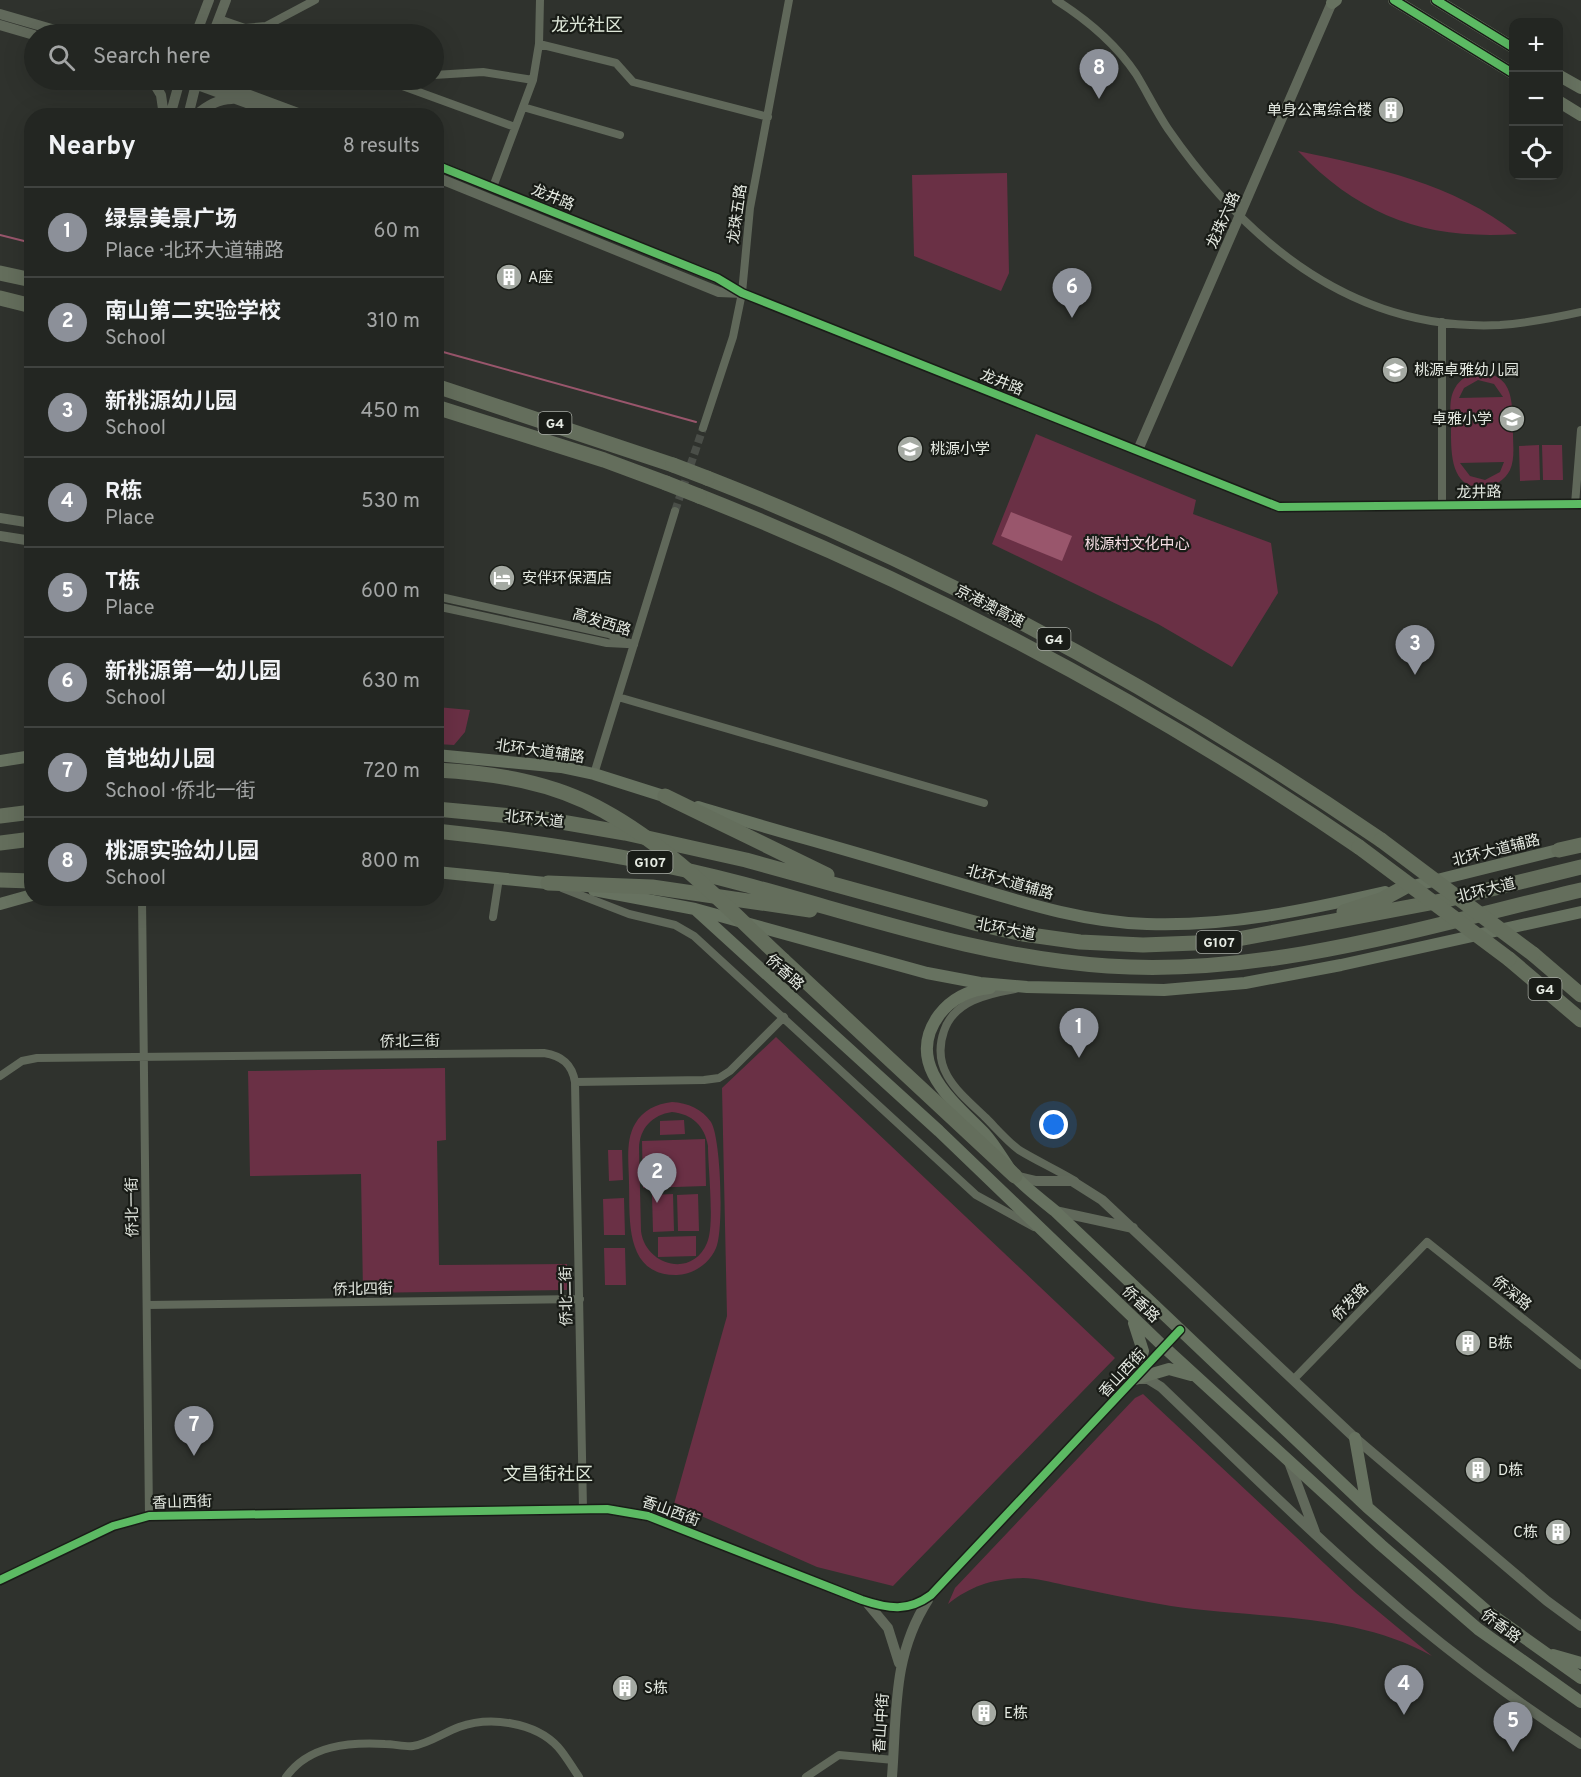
<!DOCTYPE html>
<meta charset="utf-8">
<style>
:root{--surface:#232622;--page:#2f322f;--text:#f1f3f6;--muted:#a3a5a5;--line:#404340;--accent:#8c9099}
body{margin:0;font-family:Overpass,"Noto Sans SC",sans-serif;background:var(--page);color:var(--text)}
.controls{position:absolute;right:18px;top:18px;display:grid;overflow:hidden;border-radius:12px;box-shadow:0 6px 24px #0002}
.controls button{width:54px;height:54px;display:grid;place-items:center;padding:0;border:0;border-bottom:2px solid var(--line);background:var(--surface);color:var(--text);font:30px sans-serif}
.you{position:absolute;left:1054px;top:1125px;width:21px;height:21px;margin:-15px;border:4px solid #fff;border-radius:50%;background:#1a73e8;box-shadow:0 0 0 9px #1a73e833}
.badge{display:grid;place-items:center;width:39px;height:39px;border-radius:50%;background:var(--accent);color:#fff;font-size:20px;font-weight:700}
.pin{position:absolute;translate:-50% -50px;filter:drop-shadow(0 2px 3px #0008)}
.pin::after{content:'';position:absolute;top:32px;width:21px;height:18px;background:inherit;clip-path:polygon(0 0,100% 0,50% 100%)}
.list{margin:0;padding:0;list-style:none}
h2{display:flex;justify-content:space-between;align-items:center;height:78px;margin:0;padding:0 24px;font-size:26px}
h2 small{font-size:20px;font-weight:400;color:var(--muted)}
.list li{display:grid;grid-template-columns:39px 1fr auto;gap:18px;align-items:center;box-sizing:border-box;height:90px;padding:0 24px;border-top:2px solid var(--line)}
.list b{display:block;font-size:22px;white-space:nowrap}
.list p{margin:0;font-size:20px;white-space:nowrap;color:var(--muted)}
.list em{font-size:20px;font-style:normal;color:var(--muted)}
.icon{flex:none;width:33px;height:33px;fill:none;stroke:currentColor;stroke-width:2;stroke-linecap:round;stroke-linejoin:round}
.map{position:relative;flex:none;width:1581px;height:1777px;overflow:hidden}
.search{position:absolute;background:var(--surface);box-shadow:0 6px 24px #0002;left:24px;top:24px;width:420px;height:66px;display:flex;align-items:center;gap:15px;box-sizing:border-box;padding:0 21px;border-radius:33px;color:var(--muted);font-size:22px}
.panel{position:absolute;background:var(--surface);box-shadow:0 6px 24px #0002;left:24px;top:108px;width:420px;height:798px;border-radius:24px}
.map>svg:first-child{display:block}
.green{fill:#6a3045;fill-rule:evenodd}
.water{fill:#99566c}
.lines{fill:none;stroke-linecap:round;stroke-linejoin:round}
.stream{stroke:#99566c;stroke-width:2}
.street-tunnel{stroke:#4a4e48;stroke-width:8;stroke-dasharray:8 4;stroke-linecap:butt}
.street{stroke:#60685a;stroke-width:8}
.secondary{stroke:#61695b;stroke-width:10}
.primary{stroke:#677260;stroke-width:12}
.highway{stroke:#646e5c;stroke-width:15}
.highway-bridge{stroke:#646e5c;stroke-width:15}
.cycleway-casing{stroke:#191c17;stroke-width:11}
.cycleway{stroke:#5cba63;stroke-width:8}
.labels{text-anchor:middle;stroke-width:4.5;stroke-linejoin:round;paint-order:stroke}
.shield{fill:#191c17;stroke:#a8aca5;stroke-width:1.5}
.shield-label{font-size:14px;font-weight:bold;fill:#e5eae2}
.poi-label{font-size:15px;fill:#e5eae2;stroke:#191c17;text-anchor:start}
.street-label{font-size:15px;fill:#e5eae2;stroke:#191c17}
.park-label{font-size:15px;fill:#f4dde3;stroke:#191c17}
.quarter-label{font-size:18px;fill:#dee7d9;stroke:#191c17}
</style>
<div class="map">
<svg width="1581" height="1777" viewBox="0 0 1581 1777">
<rect width="100%" height="100%" fill="#2f322d"/>
<path class="green" d="M1298,151C1376,168 1453,183 1517,234C1427,240 1361,217 1298,151Z
M1007,173L1009,273L1001,291L914,256L912,175Z
M1477,373C1516,372 1512,405 1513,434C1513,445 1515,459 1510,470C1505,480 1495,486 1484,487C1450,490 1451,452 1451,428C1451,415 1448,400 1455,388C1460,379 1468,375 1477,373ZM1478,380L1494,384L1503,397L1459,398L1464,388ZM1504,462L1500,472L1485,480L1470,476L1460,463Z
M1036,434L1196,500L1193,514L1271,543L1278,593L1232,667L1158,624L992,544Z
M1539,445L1540,480L1520,481L1519,446Z
M1542,445H1562L1563,480H1543Z
M437,707L470,710L465,732L454,745L437,744Z
M776,1037L1115,1358L893,1586L817,1567L674,1504L727,1316L722,1088Z
M445,1068L446,1140L437,1141L439,1265L567,1264V1290L363,1293L361,1174L250,1176L248,1071Z
M672,1102C688,1103 702,1109 711,1122C721,1138 724,1231 716,1248C709,1264 694,1274 677,1275C624,1276 630,1218 629,1183C629,1164 625,1141 635,1124C643,1110 656,1104 672,1102ZM672,1112C692,1114 705,1126 708,1146C708,1169 715,1225 707,1243C692,1279 645,1265 641,1231L639,1148C640,1128 652,1115 672,1112Z
M684,1120L685,1134L660,1135V1121Z
M705,1139L706,1186L643,1188L642,1141Z
M608,1150H622L623,1180L609,1181Z
M673,1194L674,1231L653,1232L652,1195Z
M698,1194L699,1231H678L677,1195Z
M624,1198L625,1235H604L603,1199Z
M696,1236V1256L658,1257V1237Z
M604,1248H625L626,1285H605Z
M1143,1394L1356,1593L1432,1656C1353,1612 1258,1619 1171,1606C1135,1600 1099,1592 1064,1585C1051,1582 1036,1578 1023,1578C993,1579 972,1585 948,1604L955,1588L1135,1398Z"/>
<path class="water" d="M1011,512L1072,536L1062,561L1001,536Z"/>
<g class="lines">
<path class="stream" d="M0,235L32,243
M436,350L696,422"/>
<path class="street-tunnel" d="M675,511L703,428"/>
<path class="street" d="M1056,0C1086,19 1116,44 1136,74C1147,92 1156,111 1168,129C1247,243 1354,332 1500,325C1528,323 1554,318 1581,312
M219,19L245,28L266,26L315,0
M539,44L616,63L633,82L768,117
M434,75L483,72L533,80
M386,80L515,127
M321,82L363,80
M523,107L620,135
M493,187L533,80L539,44L540,0
M1442,322V506
M703,428L733,337L742,293L750,208L789,0
M1575,504L1581,430
M436,596L609,634L634,645
M436,606L607,643L627,644
M618,697L984,803
M594,774L675,511
M562,888L629,914L675,925L694,936L976,1195L1034,1227
M142,898L149,1516
M493,917L499,878
M1015,989C987,994 954,1001 944,1031C930,1071 960,1093 986,1118C996,1128 1007,1141 1019,1150C1037,1161 1057,1170 1075,1181
M0,1076L22,1061L37,1058L544,1053C562,1056 572,1064 575,1082L583,1509
M575,1082L704,1080L719,1078L730,1071L784,1017
M147,1305L580,1299
M1293,1380L1427,1242L1581,1365
M286,1777C309,1745 349,1742 385,1744C394,1744 405,1747 413,1746C428,1744 445,1732 459,1727C490,1716 535,1722 558,1747C566,1756 572,1767 579,1777
M806,1777L839,1755L894,1760"/>
<path class="secondary" d="M0,14L69,34
M0,25L34,35
M196,34L209,0
M213,34L226,0
M152,80L161,95L164,116
M184,80L282,116
M210,80L306,116
M170,116L180,80
M188,116L197,80
M195,116C206,106 218,99 232,99
M436,165L717,278L742,293L1279,507L1581,504
M436,177L719,292L742,293
M1138,450L1333,0
M0,518L32,523
M0,536L32,541
M1015,1176L1036,1181H1072L1102,1200L1355,1438L1547,1601L1581,1626
M1055,1211L1133,1228
M1138,1379H1148L1161,1387C1229,1452 1296,1519 1367,1581C1434,1641 1506,1695 1581,1744
M1289,1462L1315,1532
M0,1580L113,1526L149,1516L607,1509L648,1516L862,1600C889,1609 908,1612 931,1595L1180,1330
M868,1604L888,1628L899,1663
M892,1777C897,1713 892,1656 928,1600"/>
<path class="primary" d="M1394,0L1514,74
M1436,0L1514,48
M1332,3L1336,0
M1558,75L1581,88
M1558,101L1581,115
M436,755L561,767L594,774L673,799
M0,761L32,756
M698,807C777,831 856,852 934,876C1004,896 1074,922 1147,924C1228,927 1306,910 1385,892
M436,872L556,884
M1405,888L1566,848
M594,890L695,909L927,973L980,983L1027,987L1164,990L1245,983L1341,965L1581,912
M0,904L32,895
M695,909L939,1131L1164,1347L1381,1545L1478,1629L1581,1702
M990,988C969,990 952,998 939,1015C903,1064 955,1103 985,1134C996,1146 1004,1162 1014,1175C1025,1188 1042,1200 1055,1211L1367,1507L1488,1612L1581,1678
M1134,1323L1143,1351L1135,1379
M1135,1379L1169,1369L1191,1375
M1355,1438L1367,1506
M1553,1655L1581,1663"/>
<path class="highway" d="M0,273L32,280
M0,298L32,306
M436,386L673,465
M436,407L604,460L666,483
M707,478C945,571 1169,695 1381,840
M699,496C932,588 1152,705 1359,847
M665,796L827,875
M436,809L544,819L625,833L746,860L978,924L1023,934L1080,942L1143,945L1222,942L1446,900L1581,867
M0,816L32,812
M436,831C540,842 642,857 743,884C864,916 982,958 1108,966C1268,977 1427,926 1581,890
M0,843L32,839
M1559,850L1581,845
M0,880L32,881
M548,883L652,887L810,910
M1344,912L1381,900L1403,888
M1533,954L1581,995
M1509,959L1581,1020
M783,960L1015,1176"/>
<path class="highway-bridge" d="M673,465L707,478
M666,483L699,496
M436,770C494,773 553,782 604,811C672,848 727,908 783,960
M1381,840L1533,954
M1359,847L1509,959"/>
<g class="cycleway-casing">
<path id="cycleway" d="M1394,0L1514,74
M1436,0L1514,48
M436,165L717,278L742,293L1279,507L1581,504
M0,1580L113,1526L149,1516L607,1509L648,1516L862,1600C889,1609 908,1612 931,1595L1180,1330"/>
</g>
<use href="#cycleway" class="cycleway"/>
</g>
<defs>
<g id="building-disc" transform="scale(1.35)"><circle r="9.5" fill="#a5aaa3" stroke="#191c17"/><path d="M-4-6H4V6H1V3H-1V6H-4ZM-2.5-4.3h1.7v1.8h-1.7ZM.8-4.3h1.7v1.8H.8ZM-2.5-1h1.7V.8h-1.7ZM.8-1h1.7V.8H.8Z" fill="#fff"/></g>
<g id="school-disc" transform="scale(1.35)"><circle r="9.5" fill="#a5aaa3" stroke="#191c17"/><path d="M0-5L7-2L0 1L-7-2ZM-4 1L0 2.5L4 1V4Q0 6-4 4Z" fill="#fff"/></g>
<g id="hotel-disc" transform="scale(1.35)"><circle r="9.5" fill="#a5aaa3" stroke="#191c17"/><path d="M-6-4.5h1.5V1H6V5H4.5V3h-9V5H-6ZM-4 0a1.8 1.8 0 1 1 3.6 0ZM.5 0V-2.5h3Q6-2.5 6 0Z" fill="#fff"/></g>
</defs>
<g fill-rule="evenodd">
<use href="#building-disc" x="1391" y="110"/>
<use href="#building-disc" x="509" y="277"/>
<use href="#school-disc" x="1395" y="370"/>
<use href="#school-disc" x="1512" y="419"/>
<use href="#school-disc" x="910" y="449"/>
<use href="#hotel-disc" x="502" y="578"/>
<use href="#building-disc" x="1468" y="1343"/>
<use href="#building-disc" x="1478" y="1470"/>
<use href="#building-disc" x="1558" y="1532"/>
<use href="#building-disc" x="625" y="1688"/>
<use href="#building-disc" x="984" y="1713"/>
</g>
<g class="labels">
<g class="shield">
<rect x="538.5" y="412" width="33" height="22" rx="4.5"/>
<rect x="1037.5" y="628" width="33" height="22" rx="4.5"/>
<rect x="627.5" y="851" width="45" height="22" rx="4.5"/>
<rect x="1196.5" y="931" width="45" height="22" rx="4.5"/>
<rect x="1528.5" y="978" width="33" height="22" rx="4.5"/>
</g>
<g class="shield-label">
<text x="555" y="428">G4</text>
<text x="1054" y="644">G4</text>
<text x="650" y="867">G107</text>
<text x="1219" y="947">G107</text>
<text x="1545" y="994">G4</text>
</g>
<g class="poi-label">
<text x="1372" y="115" text-anchor="end">单身公寓综合楼</text>
<text x="528" y="282">A座</text>
<text x="1414" y="375">桃源卓雅幼儿园</text>
<text x="1492" y="424" text-anchor="end">卓雅小学</text>
<text x="930" y="454">桃源小学</text>
<text x="522" y="583">安伴环保酒店</text>
<text x="1488" y="1348">B栋</text>
<text x="1498" y="1475">D栋</text>
<text x="1538" y="1537" text-anchor="end">C栋</text>
<text x="644" y="1693">S栋</text>
<text x="1004" y="1718">E栋</text>
</g>
<g class="street-label">
<text transform="translate(553 197) rotate(22)" y="5">龙井路</text>
<text transform="translate(737 214) rotate(-82)" y="5">龙珠五路</text>
<text transform="translate(1223 220) rotate(-66)" y="5">龙珠六路</text>
<text transform="translate(1002 382) rotate(22)" y="5">龙井路</text>
<text transform="translate(1479 492) rotate(-1)" y="5">龙井路</text>
<text transform="translate(990 606) rotate(27)" y="5">京港澳高速</text>
<text transform="translate(602 622) rotate(17)" y="5">高发西路</text>
<text transform="translate(540 751) rotate(8)" y="5">北环大道辅路</text>
<text transform="translate(534 819) rotate(6)" y="5">北环大道</text>
<text transform="translate(1496 850) rotate(-14)" y="5">北环大道辅路</text>
<text transform="translate(1010 882) rotate(16)" y="5">北环大道辅路</text>
<text transform="translate(1486 890) rotate(-14)" y="5">北环大道</text>
<text transform="translate(1006 929) rotate(11)" y="5">北环大道</text>
<text transform="translate(785 972) rotate(42)" y="5">侨香路</text>
<text transform="translate(410 1041) rotate(-1)" y="5">侨北三街</text>
<text transform="translate(132 1207) rotate(-91)" y="5">侨北一街</text>
<text transform="translate(363 1289) rotate(-1)" y="5">侨北四街</text>
<text transform="translate(1512 1293) rotate(39)" y="5">侨深路</text>
<text transform="translate(566 1296) rotate(-91)" y="5">侨北二街</text>
<text transform="translate(1350 1302) rotate(-46)" y="5">侨发路</text>
<text transform="translate(1141 1304) rotate(44)" y="5">侨香路</text>
<text transform="translate(1122 1373) rotate(-47)" y="5">香山西街</text>
<text transform="translate(182 1502) rotate(-2)" y="5">香山西街</text>
<text transform="translate(671 1511) rotate(20)" y="5">香山西街</text>
<text transform="translate(1501 1626) rotate(37)" y="5">侨香路</text>
<text transform="translate(881 1723) rotate(-86)" y="5">香山中街</text>
</g>
<g class="park-label">
<text x="1137" y="549">桃源村文化中心</text>
</g>
<g class="quarter-label">
<text x="587" y="31">龙光社区</text>
<text x="548" y="1480">文昌街社区</text>
</g>
</g>
</svg>
<div class="controls">
<button>+</button>
<button>−</button>
<button><svg class="icon" aria-label="locate" viewBox="0 0 24 24"><circle cx="12" cy="12" r="6"/><path d="M12 2v4M12 18v4M2 12h4M18 12h4"/></svg></button>
</div>
<div class="you"></div>
<div class="pin badge" style="left:1079px;top:1058px">1</div>
<div class="pin badge" style="left:657px;top:1203px">2</div>
<div class="pin badge" style="left:1415px;top:675px">3</div>
<div class="pin badge" style="left:1404px;top:1715px">4</div>
<div class="pin badge" style="left:1513px;top:1752px">5</div>
<div class="pin badge" style="left:1072px;top:318px">6</div>
<div class="pin badge" style="left:194px;top:1456px">7</div>
<div class="pin badge" style="left:1099px;top:99px">8</div>
<div class="search"><svg class="icon" aria-label="search" viewBox="0 0 24 24"><circle cx="10" cy="10" r="6"/><path d="M15 15l6 6"/></svg>Search here</div>
<section class="panel">
<h2>Nearby<small>8 results</small></h2>
<ul class="list">
<li><span class="badge">1</span><div><b>绿景美景广场</b><p>Place · 北环大道辅路</p></div><em>60 m</em></li>
<li><span class="badge">2</span><div><b>南山第二实验学校</b><p>School</p></div><em>310 m</em></li>
<li><span class="badge">3</span><div><b>新桃源幼儿园</b><p>School</p></div><em>450 m</em></li>
<li><span class="badge">4</span><div><b>R栋</b><p>Place</p></div><em>530 m</em></li>
<li><span class="badge">5</span><div><b>T栋</b><p>Place</p></div><em>600 m</em></li>
<li><span class="badge">6</span><div><b>新桃源第一幼儿园</b><p>School</p></div><em>630 m</em></li>
<li><span class="badge">7</span><div><b>首地幼儿园</b><p>School · 侨北一街</p></div><em>720 m</em></li>
<li><span class="badge">8</span><div><b>桃源实验幼儿园</b><p>School</p></div><em>800 m</em></li>
</ul>
</section>
</div>
